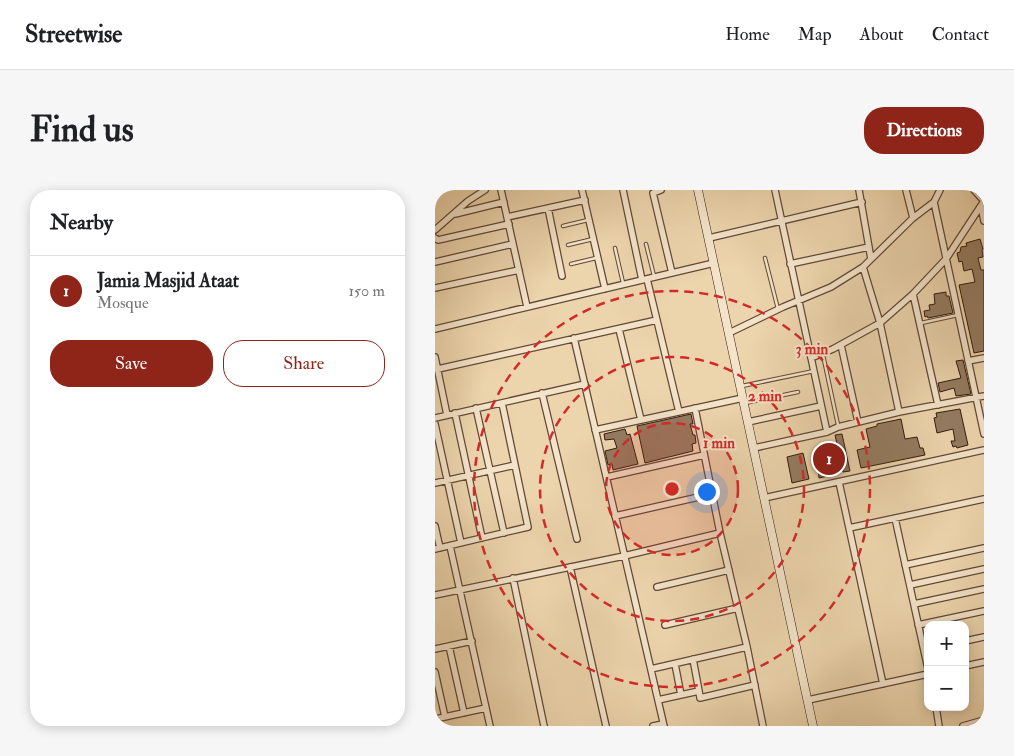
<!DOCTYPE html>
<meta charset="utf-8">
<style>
:root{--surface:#fff;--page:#f6f6f6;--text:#202124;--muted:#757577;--line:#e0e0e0;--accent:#8f2418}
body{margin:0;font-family:"IM FELL Double Pica",serif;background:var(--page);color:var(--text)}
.controls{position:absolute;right:15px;bottom:15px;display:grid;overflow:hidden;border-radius:10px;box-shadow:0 2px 12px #0003}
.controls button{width:45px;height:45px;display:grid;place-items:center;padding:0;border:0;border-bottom:1px solid var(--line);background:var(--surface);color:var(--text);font:25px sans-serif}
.you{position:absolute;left:271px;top:301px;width:18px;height:18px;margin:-12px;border:4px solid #fff;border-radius:50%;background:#1a73e8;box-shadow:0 0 0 8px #1a73e833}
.badge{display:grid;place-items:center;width:32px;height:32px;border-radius:50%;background:var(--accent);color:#fff;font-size:16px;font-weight:700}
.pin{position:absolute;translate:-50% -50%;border:2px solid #fff;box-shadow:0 1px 5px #0006}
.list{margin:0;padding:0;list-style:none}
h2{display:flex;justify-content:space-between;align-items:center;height:65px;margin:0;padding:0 20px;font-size:21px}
h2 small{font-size:16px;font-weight:400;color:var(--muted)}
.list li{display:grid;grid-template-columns:32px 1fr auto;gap:15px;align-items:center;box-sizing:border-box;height:70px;padding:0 20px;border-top:1px solid var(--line)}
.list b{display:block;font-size:19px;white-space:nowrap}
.list p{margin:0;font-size:16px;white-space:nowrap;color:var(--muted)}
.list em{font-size:16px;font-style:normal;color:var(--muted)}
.actions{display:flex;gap:10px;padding:15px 20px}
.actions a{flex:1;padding:11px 0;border:1px solid var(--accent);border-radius:20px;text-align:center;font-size:18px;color:var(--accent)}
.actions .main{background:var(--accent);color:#fff}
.map{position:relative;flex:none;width:549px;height:536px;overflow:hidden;border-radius:20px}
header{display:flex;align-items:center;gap:30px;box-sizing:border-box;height:70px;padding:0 25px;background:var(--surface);border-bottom:1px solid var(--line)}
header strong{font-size:24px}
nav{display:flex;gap:28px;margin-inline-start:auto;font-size:18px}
.intro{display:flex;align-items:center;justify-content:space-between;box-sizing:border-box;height:120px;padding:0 30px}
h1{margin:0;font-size:35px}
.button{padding:12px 22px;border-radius:20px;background:var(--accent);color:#fff;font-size:18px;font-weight:700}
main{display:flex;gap:30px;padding:0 30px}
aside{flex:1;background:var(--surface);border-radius:20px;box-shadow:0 2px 12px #0003}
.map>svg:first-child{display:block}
.building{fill:#947b60;stroke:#341a0e}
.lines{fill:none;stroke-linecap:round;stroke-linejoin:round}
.lane-casing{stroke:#624836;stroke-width:4.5}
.street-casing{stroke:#624836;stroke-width:8}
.secondary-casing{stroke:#341a0e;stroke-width:9}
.lane{stroke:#f3e3c9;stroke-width:2.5}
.street{stroke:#f3e3c9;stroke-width:5.5}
.secondary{stroke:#f3e3c9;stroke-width:8}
.ring{fill:none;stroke:#d62828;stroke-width:2.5;stroke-dasharray:9 6}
.centre{fill:#d62828;stroke:#f3e3c9;stroke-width:2.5}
.ring-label{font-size:15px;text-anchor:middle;font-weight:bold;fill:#d62828;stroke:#f3e3c9;stroke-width:4;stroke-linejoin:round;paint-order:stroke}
</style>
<header>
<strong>Streetwise</strong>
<nav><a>Home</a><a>Map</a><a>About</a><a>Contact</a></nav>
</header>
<div class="intro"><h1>Find us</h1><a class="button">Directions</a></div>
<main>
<aside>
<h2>Nearby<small></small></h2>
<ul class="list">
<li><span class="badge">1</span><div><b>Jamia Masjid Ataat</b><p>Mosque</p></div><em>150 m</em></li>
</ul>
<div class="actions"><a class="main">Save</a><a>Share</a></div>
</aside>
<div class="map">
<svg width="549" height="536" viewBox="0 0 549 536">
<rect width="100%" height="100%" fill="#ecd4ac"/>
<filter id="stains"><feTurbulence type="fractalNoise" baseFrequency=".004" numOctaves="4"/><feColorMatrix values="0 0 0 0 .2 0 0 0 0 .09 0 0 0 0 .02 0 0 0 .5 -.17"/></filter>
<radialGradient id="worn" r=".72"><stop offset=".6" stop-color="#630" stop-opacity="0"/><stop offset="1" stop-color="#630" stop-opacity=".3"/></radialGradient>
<path class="building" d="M545,49L548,59L547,60L548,67L543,68L546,80H549V161L539,163L524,95L540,92L537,79L529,81L527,71L524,72L522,63L525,62L526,57L532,56L531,53Z
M511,102V106H514L518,123L493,128L492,126L490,127L489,121L495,120L494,115L500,114L499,104Z
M528,170L536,204L521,206L519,198L505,202L503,193L526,188L521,171Z
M525,219L533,255L522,258L521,256L518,257L516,251H520L518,239L502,243L499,228L502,227L501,223Z
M256,224L258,234H255L258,245H260L261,253L257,254L258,261L210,273L202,236Z
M466,229L470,249L482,247L485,258H488L490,265L426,278L422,260L435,257L431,239L442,236V234Z
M190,239L192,245L195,244L203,274L178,280L177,274L173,275L170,261L182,258L179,249L170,250L169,244Z
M407,244L415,281L408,282L400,245Z
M394,255L395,280H392L393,286L384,288L382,256Z
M368,263L374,289L357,293L352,267Z"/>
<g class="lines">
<g class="lane-casing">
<path id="lane" d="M128,36L153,30
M211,54L219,86
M133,55L158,49
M180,58L188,93
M330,68L343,119
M136,74L161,68
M486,133L523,125
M388,165L403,235
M307,196L379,181
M310,213L363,202"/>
</g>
<g class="street-casing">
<path id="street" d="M66,0L92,117
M147,0L170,99
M188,0L207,90
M226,0L218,3L237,83
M340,0L392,242
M424,0L436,69
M471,0L478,28
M499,12L549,244
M546,16L549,31
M113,18L127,86
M20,24L69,12
M72,27L150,10
M0,40L33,11L50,0
M0,48L3,50L74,34
M274,48L427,12
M0,72L78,54
M355,74L434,57
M428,77L445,133L464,222
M212,89L244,222
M0,98L84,80
M478,104L503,215
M0,139L279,73
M184,139L206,230
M294,143L348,117L396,97L428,77L478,28L499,12L505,0
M139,148L229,536
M406,155L423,232
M0,167L12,225
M376,168L398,159L445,133L478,104L511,69L549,11L539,0
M533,171L549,168
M3,179L222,130
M107,203L142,349
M41,218L69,343
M20,223L47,348
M0,228L150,194
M313,232L386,216
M0,234L26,353
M160,240L308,208
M319,258L392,242L403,237L464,222L549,206
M172,287L269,265
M404,292L448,494
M0,293L80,275
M329,308L549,260
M180,326L277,304
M460,328L493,479
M0,336L5,358
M414,338L549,309
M15,356L55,536
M0,359L93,337L67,213
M470,375L549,358
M135,377L171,536
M78,388L109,536
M475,395L549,379
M222,397L294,380
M0,405L189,366L285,343
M479,414L549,399
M230,435L303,418
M483,435L549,421
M530,451L549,447
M14,456L29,523
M312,457L328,536
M0,459L37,451
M258,469L264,501
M240,474L246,505
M530,476L549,472
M216,479L312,457L285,343L260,218
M0,482L10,527
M223,510L264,501L265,508L320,495
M373,510L493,484
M501,517L504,536
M0,529L51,518
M218,536L228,534
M528,536L549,530"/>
</g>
<g class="secondary-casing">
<path id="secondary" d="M263,0L378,536"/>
</g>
<use href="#lane" class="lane"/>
<use href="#street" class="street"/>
<use href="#secondary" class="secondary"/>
</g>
<circle cx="237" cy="299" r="66" fill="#d62828" fill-opacity=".12"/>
<g class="ring">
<circle cx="237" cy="299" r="66"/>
<circle cx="237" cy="299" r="132"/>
<circle cx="237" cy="299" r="198"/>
</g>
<circle cx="237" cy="299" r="8" class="centre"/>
<g class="ring-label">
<text x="377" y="164">3 min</text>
<text x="330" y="211">2 min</text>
<text x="284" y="258">1 min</text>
</g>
<rect width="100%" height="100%" filter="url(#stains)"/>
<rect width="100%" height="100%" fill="url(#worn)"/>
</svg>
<div class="controls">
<button>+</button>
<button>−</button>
</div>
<div class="you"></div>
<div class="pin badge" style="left:394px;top:269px">1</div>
</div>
</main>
